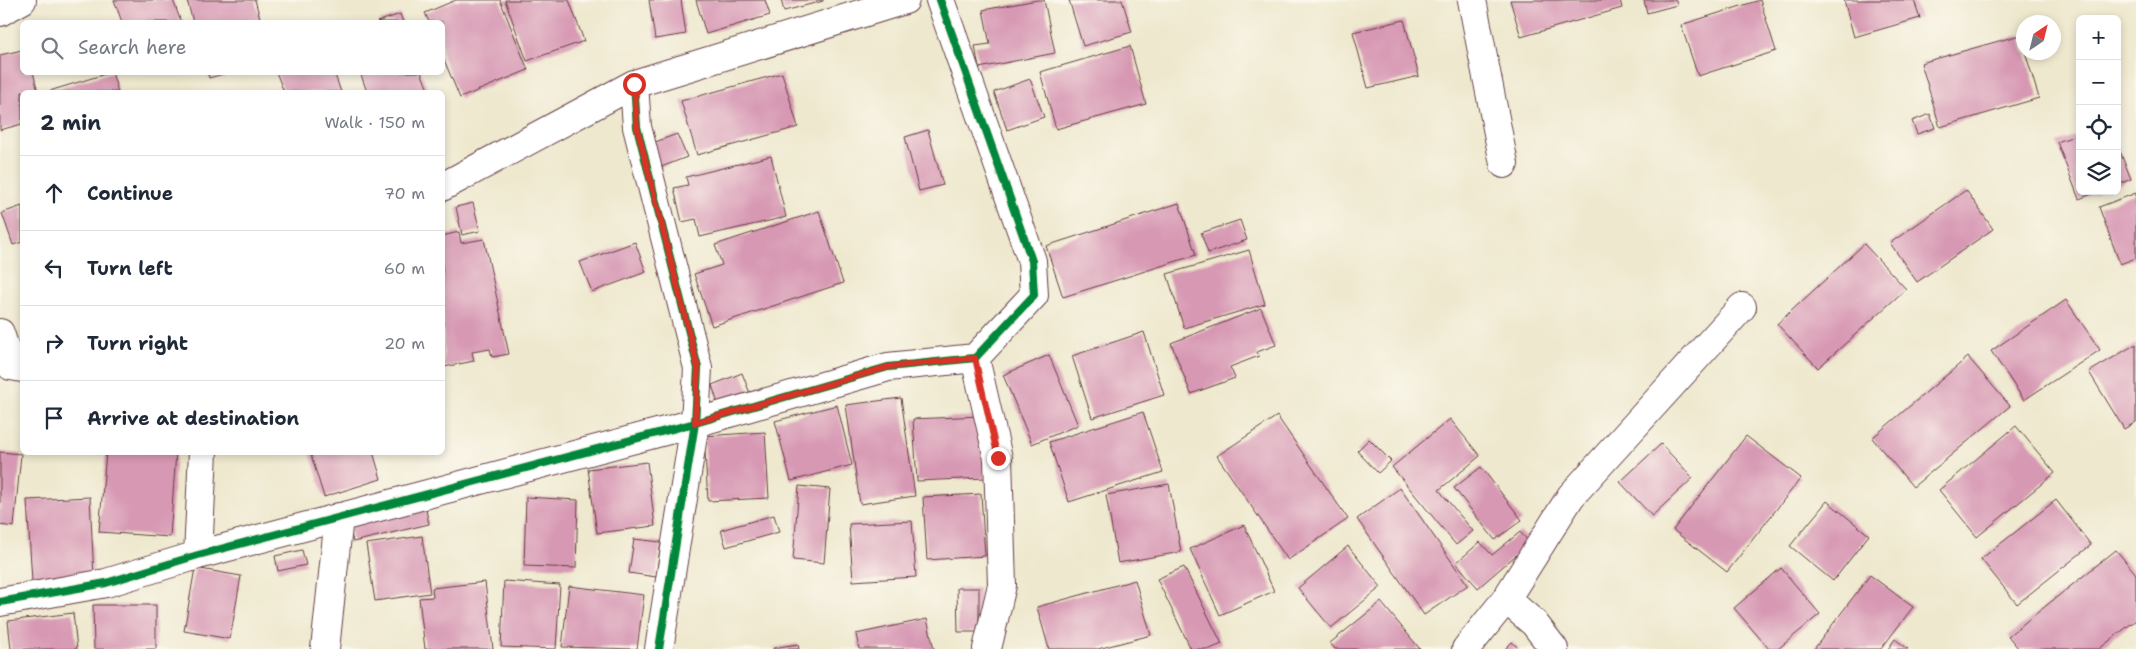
<!DOCTYPE html>
<meta charset="utf-8">
<style>
:root{--surface:#fff;--page:#f2f2f3;--text:#1f2937;--muted:#747a83;--line:#e0e1e3}
body{margin:0;font-family:"Shantell Sans",sans-serif;background:var(--page);color:var(--text)}
.controls{position:absolute;right:15px;top:15px;display:grid;overflow:hidden;border-radius:8px;box-shadow:0 2px 8px #0003}
.controls button{width:45px;height:45px;display:grid;place-items:center;padding:0;border:0;border-bottom:1px solid var(--line);background:var(--surface);color:var(--text);font:25px sans-serif}
.compass{position:absolute;left:2016px;top:15px;width:45px;height:45px;border-radius:50%;background:var(--surface);box-shadow:0 2px 8px #0003;rotate:35deg}
.stop{position:absolute;width:15px;height:15px;margin:-11px;border:4px solid #d93025;border-radius:50%;background:#fff}
.stop.end{background:#d93025;border-color:#fff;box-shadow:0 1px 5px #0008}
.list{margin:0;padding:0;list-style:none}
h2{display:flex;justify-content:space-between;align-items:center;height:65px;margin:0;padding:0 20px;font-size:21px}
h2 small{font-size:16px;font-weight:400;color:var(--muted)}
.list li{display:grid;grid-template-columns:32px 1fr auto;gap:15px;align-items:center;box-sizing:border-box;height:75px;padding:0 20px;border-top:1px solid var(--line)}
.list b{display:block;font-size:19px;white-space:nowrap}
.list em{font-size:16px;font-style:normal;color:var(--muted)}
.icon{flex:none;width:28px;height:28px;fill:none;stroke:currentColor;stroke-width:2;stroke-linecap:round;stroke-linejoin:round}
.map{position:relative;flex:none;width:2136px;height:649px;overflow:hidden}
.search{position:absolute;background:var(--surface);box-shadow:0 2px 8px #0003;left:20px;top:20px;width:425px;height:55px;display:flex;align-items:center;gap:12px;box-sizing:border-box;padding:0 18px;border-radius:8px;color:var(--muted);font-size:19px}
.panel{position:absolute;background:var(--surface);box-shadow:0 2px 8px #0003;left:20px;top:90px;width:425px;height:365px;border-radius:8px}
.map>svg:first-child{display:block}
.building{fill:#d798b3}
.lines{fill:none;stroke-linecap:round;stroke-linejoin:round}
.minor-casing{stroke:#633d43;stroke-width:30}
.minor{stroke:#fff;stroke-width:28}
.cycleway-casing{stroke:#fbf7ec;stroke-width:11}
.cycleway{stroke:#00873e;stroke-width:8}
.route{stroke:#d93025;stroke-width:6}
</style>
<div class="map">
<svg width="2136" height="649" viewBox="0 0 2136 649">
<rect width="100%" height="100%" fill="#fbf7ec"/>
<filter id="ink" filterUnits="userSpaceOnUse"><feTurbulence type="fractalNoise" baseFrequency=".02" numOctaves="2"/><feDisplacementMap in="SourceGraphic" scale="10" xChannelSelector="R" yChannelSelector="G"/><feConvolveMatrix kernelMatrix="1 2 1 2 8 2 1 2 1" color-interpolation-filters="sRGB"/></filter>
<filter id="wash" filterUnits="userSpaceOnUse"><feTurbulence type="fractalNoise" baseFrequency=".0096" numOctaves="4" result="noise"/><feDisplacementMap in="SourceGraphic" scale="20" xChannelSelector="R" yChannelSelector="G"/><feGaussianBlur stdDeviation="1.12" result="paint"/><feColorMatrix in="noise" values="0 0 0 0 0 0 0 0 0 0 0 0 0 0 0 0 0 1.4 0 .05"/><feComposite in="paint" operator="in"/></filter>
<g filter="url(#wash)">
<rect width="100%" height="100%" fill="#eee8ce"/>
<g id="blocks">
<path class="building" d="M114,0H173L181,22H122Z
M187,0H255L261,22H193Z
M456,0H500L528,70L460,98L442,55V22H429L425,13Z
M505,0H569L584,41L527,61Z
M649,0H681L686,34L655,39Z
M696,0H765L770,15L706,34Z
M781,0H823V1L784,11Z
M1037,0H1044L1055,53L979,68L975,46L990,44L983,10Z
M1069,0H1122L1132,32L1083,46Z
M1510,0H1620L1622,8L1521,37Z
M1644,0H1676L1677,5L1647,13Z
M1760,0L1776,51L1698,76L1681,25Z
M1844,0H1914L1920,18L1854,37Z
M400,14L403,22H377Z
M1404,20L1419,76L1368,88L1353,32Z
M2020,35L2024,52H2025L2039,98L1940,127L1921,63Z
M1130,46L1146,104L1056,129L1040,72Z
M22,50V72H33L38,92H22V124L0,130V55Z
M112,72L118,92H46Z
M208,72H226L227,73L209,78Z
M276,72H334L341,92H284Z
M360,72H421L429,92H367Z
M782,73L798,127L697,155L681,101Z
M1030,79L1044,117L1007,130L994,92Z
M1930,114L1935,128L1917,134L1912,121Z
M928,130L943,185L919,191L905,137Z
M677,134L687,157L656,169L647,145Z
M2080,134V191H2100L2079,199L2057,142Z
M2117,144L2131,179L2117,185Z
M771,156L786,217L700,237L696,219L682,222L674,188L688,185L686,177Z
M1966,190L1993,229L1917,282L1890,243Z
M2136,193V258L2120,264L2099,207Z
M473,203L480,231L462,235L456,207Z
M1179,203L1196,255L1063,297L1046,246Z
M22,206V242L13,245L2,213Z
M819,211L843,283L712,326L694,274L722,265L715,245Z
M1240,220L1247,240L1208,253L1201,233Z
M459,232L461,243L484,239L509,354L492,357L490,349L472,352L474,361L444,367L442,236Z
M635,242L646,272L592,292L580,262Z
M1864,244L1906,289L1818,368L1777,324Z
M1249,250L1265,304L1184,328L1167,274Z
M2066,300L2100,350L2024,400L1991,351Z
M1261,308L1276,345L1257,352L1259,356L1230,367L1235,378L1191,394L1171,343Z
M1144,332L1164,395L1092,418L1072,356Z
M2136,344V422L2124,429L2089,372Z
M1049,355L1078,425L1032,444L1003,375Z
M1968,357L2010,406L1913,487L1872,438Z
M742,373L751,396L719,407L712,385Z
M901,398L915,496L860,504L846,405Z
M837,405L852,465L791,481L775,421Z
M1143,412L1163,472L1069,502L1049,442Z
M981,416L985,478L917,481L913,419Z
M1277,416L1348,519L1288,560L1217,456Z
M1450,419L1480,456L1439,490L1473,531L1456,545L1392,467Z
M2016,426L2055,473L1977,537L1939,490Z
M765,432L769,498L708,501L704,436Z
M1746,436L1801,478L1727,572L1673,530Z
M1369,439L1391,461L1378,473L1357,451Z
M1661,444L1693,478L1652,516L1620,482Z
M0,452L21,454L14,527L0,525Z
M106,452H176L170,537L99,532Z
M310,452H373L381,479L324,497Z
M647,462L655,526L597,533L588,469Z
M1481,467L1522,520L1495,540L1454,488Z
M1169,484L1181,552L1118,563L1106,495Z
M799,486L830,489L824,563L793,560Z
M1400,488L1468,585L1424,615L1357,519Z
M981,494L985,556L927,560L923,497Z
M90,497L94,578L32,581L27,500Z
M526,497L578,500L576,568L524,566Z
M2056,500L2091,545L2017,604L1981,559Z
M424,501L429,524L353,542L348,520Z
M1827,501L1869,535L1833,581L1790,546Z
M774,515L779,532L726,547L721,530Z
M912,521L916,577L853,581L849,524Z
M1244,525L1274,591L1220,615L1190,549Z
M1520,532L1530,543L1478,588L1456,563L1480,542L1492,555Z
M422,536L430,593L375,601L366,544Z
M634,539L661,542L656,577L629,573Z
M1348,546L1381,587L1331,628L1298,588Z
M302,550L306,565L278,571L275,556Z
M2116,550L2136,574V620L2099,649H2019L2008,636Z
M1184,567L1222,644L1210,649H1191L1157,579Z
M195,568L241,576L230,639L184,631Z
M1781,568L1820,614L1778,649H1769L1734,608Z
M1870,575L1913,607L1881,649H1814Z
M1135,580L1151,635L1098,649H1049L1037,607Z
M504,581L560,585L556,649L501,647Z
M485,582L493,649H425L419,598L433,597L432,588Z
M569,586L644,595L637,649L562,647Z
M957,588H979V632H958Z
M1381,602L1420,649H1335L1330,643Z
M93,605H156V649H94Z
M73,613L77,649H11L8,621Z
M927,619L934,649H859L856,634Z
M1895,639L1908,649H1888Z
M1512,642L1519,649H1505Z
M798,644L799,649H773V648Z"/>
</g>
</g>
<g filter="url(#ink)">
<use href="#blocks" fill-opacity="0" stroke="#633d43" stroke-width="1"/>
<g class="lines">
<g class="minor-casing">
<path id="minor" d="M1472,0L1504,164
M0,12L22,0
M634,84L637,127L698,368L695,423L659,649
M442,187L634,84L905,0
M0,333L11,366L22,368
M975,358L998,458L1002,585L987,649
M198,555L203,452
M1506,599L1534,623L1554,649
M0,602L106,583L198,555L695,423L888,367L975,358L1034,295L1032,261L940,0
M325,649L339,517
M1466,649L1506,599L1571,496L1742,307"/>
</g>
<use href="#minor" class="minor"/>
<g class="cycleway-casing">
<path id="cycleway" d="M634,84L637,127L698,368L695,423L659,649
M0,602L106,583L198,555L695,423L888,367L975,358L1034,295L1032,261L940,0"/>
</g>
<use href="#cycleway" class="cycleway"/>
</g>
</g>
<g class="lines" filter="url(#ink)">
<path class="route" d="M634,84L637,127L698,368L695,423L888,367L975,358L998,458"/>
</g>
</svg>
<div class="controls">
<button>+</button>
<button>−</button>
<button><svg class="icon" aria-label="locate" viewBox="0 0 24 24"><circle cx="12" cy="12" r="6"/><path d="M12 2v4M12 18v4M2 12h4M18 12h4"/></svg></button>
<button><svg class="icon" aria-label="layers" viewBox="0 0 24 24"><path d="M12 4l9 5-9 5-9-5zM3 14l9 5 9-5"/></svg></button>
</div>
<svg class="compass" viewBox="-18 -18 36 36"><path d="M0-13l5 13h-10z" fill="#e53935"/><path d="M0 13l5-13h-10z" fill="#747a83"/></svg>
<div class="stop" style="left:634px;top:84px"></div>
<div class="stop end" style="left:998px;top:458px"></div>
<div class="search"><svg class="icon" aria-label="search" viewBox="0 0 24 24"><circle cx="10" cy="10" r="6"/><path d="M15 15l6 6"/></svg>Search here</div>
<section class="panel">
<h2>2 min<small>Walk · 150 m</small></h2>
<ul class="list">
<li><svg class="icon" aria-label="ahead" viewBox="0 0 24 24"><path d="M12 20V5M6 11l6-6 6 6"/></svg><div><b>Continue</b></div><em>70 m</em></li>
<li><svg class="icon" aria-label="left" viewBox="0 0 24 24"><path d="M17 20v-9H6M10 6l-5 5 5 5"/></svg><div><b>Turn left</b></div><em>60 m</em></li>
<li><svg class="icon" aria-label="right" viewBox="0 0 24 24"><path d="M7 20v-9h11M14 6l5 5-5 5"/></svg><div><b>Turn right</b></div><em>20 m</em></li>
<li><svg class="icon" aria-label="arrive" viewBox="0 0 24 24"><path d="M6 21V4h12l-3 4 3 4H6"/></svg><div><b>Arrive at destination</b></div></li>
</ul>
</section>
</div>
